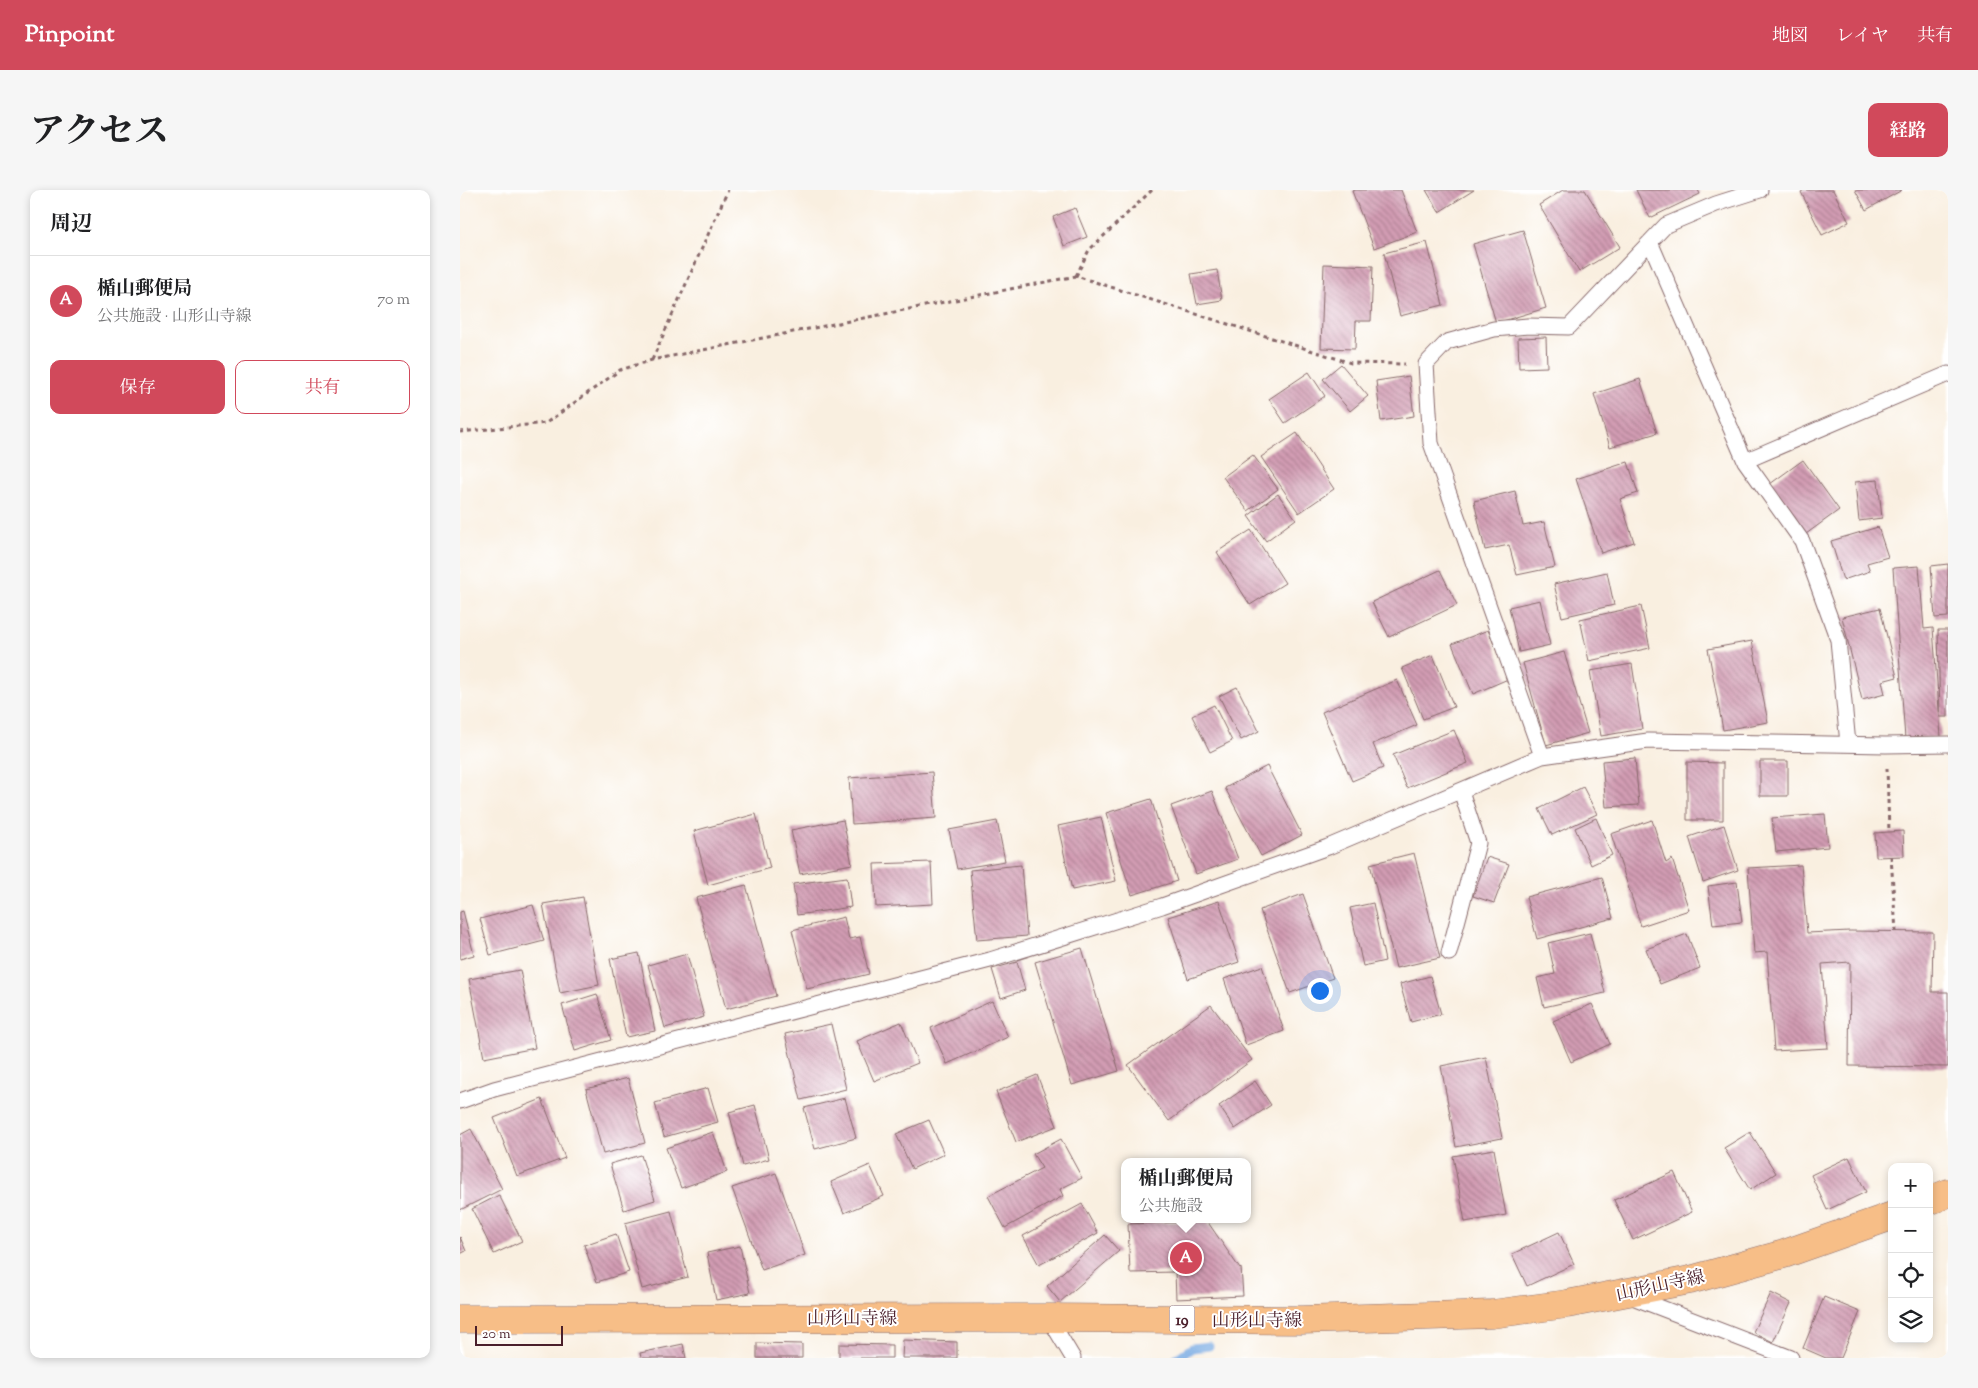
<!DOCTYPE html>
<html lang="ja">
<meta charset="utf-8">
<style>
:root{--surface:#fff;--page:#f6f6f6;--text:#202124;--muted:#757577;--line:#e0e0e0;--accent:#d1495b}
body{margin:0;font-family:"Sorts Mill Goudy","Noto Serif JP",serif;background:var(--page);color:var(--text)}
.controls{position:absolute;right:15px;bottom:15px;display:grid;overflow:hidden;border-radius:10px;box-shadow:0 2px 8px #0003}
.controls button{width:45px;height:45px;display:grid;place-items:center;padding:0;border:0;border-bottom:1px solid var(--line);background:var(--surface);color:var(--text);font:25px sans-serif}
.scale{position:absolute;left:15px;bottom:12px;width:88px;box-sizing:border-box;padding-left:5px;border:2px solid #4a1f2b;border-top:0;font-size:14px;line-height:18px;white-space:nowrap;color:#4a1f2b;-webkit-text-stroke:4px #fff;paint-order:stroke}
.you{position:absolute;left:859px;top:800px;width:18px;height:18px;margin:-12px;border:4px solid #fff;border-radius:50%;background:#1a73e8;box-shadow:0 0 0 8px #1a73e833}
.badge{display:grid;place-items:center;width:32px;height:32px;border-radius:50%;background:var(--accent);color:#fff;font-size:16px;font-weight:700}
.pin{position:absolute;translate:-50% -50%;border:2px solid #fff;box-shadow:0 1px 5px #0006}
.popup{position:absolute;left:661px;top:968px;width:130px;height:65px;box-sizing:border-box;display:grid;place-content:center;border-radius:10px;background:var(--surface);filter:drop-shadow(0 1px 4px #0005);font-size:16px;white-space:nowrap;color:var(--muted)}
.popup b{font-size:19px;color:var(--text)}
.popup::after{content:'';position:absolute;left:50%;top:100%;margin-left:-10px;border:10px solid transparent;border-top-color:var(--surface)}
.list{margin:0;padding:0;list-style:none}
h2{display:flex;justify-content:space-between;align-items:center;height:65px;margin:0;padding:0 20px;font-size:21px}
h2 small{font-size:16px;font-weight:400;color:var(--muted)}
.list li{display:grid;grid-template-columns:32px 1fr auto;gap:15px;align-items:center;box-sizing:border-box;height:90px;padding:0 20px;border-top:1px solid var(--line)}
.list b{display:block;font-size:19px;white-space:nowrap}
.list p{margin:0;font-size:16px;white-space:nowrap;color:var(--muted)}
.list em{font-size:16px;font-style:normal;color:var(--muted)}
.actions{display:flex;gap:10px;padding:15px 20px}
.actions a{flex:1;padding:11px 0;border:1px solid var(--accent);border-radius:10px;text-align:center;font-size:18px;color:var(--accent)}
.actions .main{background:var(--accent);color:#fff}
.icon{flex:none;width:28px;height:28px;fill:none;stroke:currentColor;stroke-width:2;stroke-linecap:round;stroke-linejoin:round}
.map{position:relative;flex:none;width:1488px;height:1168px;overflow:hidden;border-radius:10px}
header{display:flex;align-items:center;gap:30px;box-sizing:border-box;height:70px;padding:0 25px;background:var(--accent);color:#fff}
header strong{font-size:24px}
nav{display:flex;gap:28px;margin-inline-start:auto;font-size:18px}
.intro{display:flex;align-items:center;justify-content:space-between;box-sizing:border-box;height:120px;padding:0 30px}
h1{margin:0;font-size:35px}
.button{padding:12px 22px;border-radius:10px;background:var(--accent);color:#fff;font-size:18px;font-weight:700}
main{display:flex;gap:30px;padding:0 30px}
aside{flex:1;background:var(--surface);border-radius:10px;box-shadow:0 2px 8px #0003}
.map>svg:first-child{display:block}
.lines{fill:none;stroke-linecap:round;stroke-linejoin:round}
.stream{stroke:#74a8e1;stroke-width:9}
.building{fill:url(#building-back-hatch)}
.service-casing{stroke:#87686a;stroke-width:17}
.primary-casing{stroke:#87686a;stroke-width:29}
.path{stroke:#87686a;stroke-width:3;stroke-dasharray:4 4;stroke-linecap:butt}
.service{stroke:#fff;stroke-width:15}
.primary{stroke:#f7be87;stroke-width:28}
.labels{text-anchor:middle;stroke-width:4;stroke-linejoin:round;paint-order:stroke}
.shield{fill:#fff;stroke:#80626b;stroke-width:1}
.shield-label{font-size:16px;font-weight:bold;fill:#4a1f2b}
.street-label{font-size:18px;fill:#4a1f2b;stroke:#fff}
</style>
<header>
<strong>Pinpoint</strong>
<nav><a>地図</a><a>レイヤ</a><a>共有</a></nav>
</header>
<div class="intro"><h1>アクセス</h1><a class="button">経路</a></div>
<main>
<aside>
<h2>周辺<small></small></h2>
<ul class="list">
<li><span class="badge">A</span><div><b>楯山郵便局</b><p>公共施設 · 山形山寺線</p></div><em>70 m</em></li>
</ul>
<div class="actions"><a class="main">保存</a><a>共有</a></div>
</aside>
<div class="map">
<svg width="1488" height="1168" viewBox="0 0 1488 1168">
<defs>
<pattern id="building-back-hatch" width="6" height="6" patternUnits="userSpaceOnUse" patternTransform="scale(1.25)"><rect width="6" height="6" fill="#d29cb3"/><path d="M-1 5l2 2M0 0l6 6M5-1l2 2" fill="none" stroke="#ac7f92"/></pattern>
</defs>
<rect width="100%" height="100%" fill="#fff"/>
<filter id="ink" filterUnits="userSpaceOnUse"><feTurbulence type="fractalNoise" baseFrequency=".02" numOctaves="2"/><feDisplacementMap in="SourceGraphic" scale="10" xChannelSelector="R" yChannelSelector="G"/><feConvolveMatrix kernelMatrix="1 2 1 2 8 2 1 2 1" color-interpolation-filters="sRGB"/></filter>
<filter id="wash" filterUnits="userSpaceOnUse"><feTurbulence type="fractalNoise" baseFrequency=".0096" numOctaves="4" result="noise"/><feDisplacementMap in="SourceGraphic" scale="20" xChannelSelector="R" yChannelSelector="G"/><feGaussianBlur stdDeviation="1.12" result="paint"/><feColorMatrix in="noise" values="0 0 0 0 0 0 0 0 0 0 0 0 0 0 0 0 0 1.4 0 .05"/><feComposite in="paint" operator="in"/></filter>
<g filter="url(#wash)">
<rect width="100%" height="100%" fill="#f9efe0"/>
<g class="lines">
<path class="stream" d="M717,1168L732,1158L749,1156"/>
</g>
<g id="blocks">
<path class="building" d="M896,0H941L957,42L914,58L892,1Z
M966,0H1014L979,22Z
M1103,0H1125L1160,57L1119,82L1079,15Z
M1176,0H1238L1240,4L1190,28Z
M1344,0H1373L1389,32L1362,45L1341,2Z
M1395,0H1442L1406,20Z
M615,18L627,47L604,56L593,27Z
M1063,40L1086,118L1036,133L1013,54Z
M967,52L983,115L940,126L924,63Z
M864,74L913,76L911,131H896L895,159L861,158Z
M757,80L762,110L737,114L731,84Z
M1086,147L1087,177L1059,178L1058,148Z
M881,174L908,206L890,221L863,189Z
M849,182L865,206L825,233L809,209Z
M949,186L954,226L921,231L916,191Z
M1180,189L1197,243L1150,257L1134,204Z
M837,243L874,299L839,323L801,267Z
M793,265L818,299L788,321L763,287Z
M1343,270L1379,320L1346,344L1310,294Z
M1168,272L1178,303L1160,309L1174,352L1141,363L1116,289Z
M1418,290L1422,328L1399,331L1395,292Z
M1055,301L1063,336L1084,332L1095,377L1057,385L1049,355L1025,360L1014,311Z
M818,304L836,329L806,351L788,326Z
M1418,337L1428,367L1407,373L1410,381L1383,390L1371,351Z
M791,340L825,393L790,415L757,362Z
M1488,374V427L1475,428L1471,376Z
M1459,376L1464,439L1473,438L1481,547L1445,549L1433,378Z
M980,380L997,415L929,447L912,412Z
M1147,382L1154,415L1102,427L1094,394Z
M1080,410L1090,455L1059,462L1049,417Z
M1181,416L1190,458L1129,471L1120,429Z
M1420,418L1437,487L1422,491L1425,504L1402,510L1382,427Z
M1028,440L1048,489L1013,504L992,454Z
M1478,440H1488V527H1480Z
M1292,451L1308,532L1263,540L1248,459Z
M1104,462L1128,543L1086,555L1063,473Z
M973,465L994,517L963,529L942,478Z
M1172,474L1182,539L1141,546L1130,481Z
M937,490L957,535L913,554L923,578L892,591L862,522Z
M777,497L799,541L781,550L759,506Z
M754,515L772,551L750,562L732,526Z
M994,540L1008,573L947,598L933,565Z
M1175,568L1179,615L1146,617L1142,571Z
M1300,571H1328V606H1300Z
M1227,572L1263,573V630H1227Z
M807,576L842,645L801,666L765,598Z
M472,582L476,628L392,634L389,588Z
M1123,597L1137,624L1092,645L1079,619Z
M752,601L778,669L736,684L711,616Z
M691,609L717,691L672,705L646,623Z
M296,624L310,678L248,695L234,641Z
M1365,624L1368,657L1316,662L1312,628Z
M641,627L656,691L612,700L598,636Z
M1136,628L1152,665L1131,675L1115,638Z
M383,630L392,674L340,684L331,640Z
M1192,630L1206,673L1212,669L1229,720L1181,736L1151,644Z
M537,631L545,671L497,679L489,640Z
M1264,635L1278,680L1243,692L1229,647Z
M1443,641L1444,666L1416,667L1415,643Z
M954,663L980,768L936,778L910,674Z
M1027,667L1049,674L1034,713L1013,706Z
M471,672L473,714L416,717L414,674Z
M561,675L567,746L517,750L510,680Z
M1341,675L1347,743L1390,741L1473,742L1472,802H1488V877L1389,876L1390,772L1362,774L1368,858L1314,861L1307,762L1294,763L1288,678Z
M387,687L391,717L337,725L333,694Z
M1142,687L1153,728L1077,749L1066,707Z
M1277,692L1282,732L1253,735L1248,696Z
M286,695L316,806L266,819L236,708Z
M843,704L873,788L830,803L800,720Z
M123,707L139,795L100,803L83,714Z
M759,711L779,772L728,789L708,727Z
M913,713L925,771L903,776L890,718Z
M73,715L84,751L30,765L20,729Z
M3,721L14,765L0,769V722Z
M384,727L389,749L400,747L409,784L347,799L332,740Z
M1130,743L1145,803L1084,817L1077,788L1095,784L1088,753Z
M1227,744L1240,778L1200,794L1186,759Z
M622,758L659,881L612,895L575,772Z
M179,763L195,841L166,847L150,769Z
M227,764L244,827L205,838L188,775Z
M557,772L565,800L541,808L532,779Z
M802,776L824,841L786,855L764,789Z
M60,780L75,858L24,868L9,789Z
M970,786L981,824L951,832L940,794Z
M137,804L151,850L115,861L102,815Z
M532,811L548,847L487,874L471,838Z
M1132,814L1150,854L1111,872L1093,831Z
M751,815L792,870L709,931L668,875Z
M441,832L458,873L414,891L397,851Z
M371,834L386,899L341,910L325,844Z
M1026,867L1042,948L996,957L981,876Z
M577,885L597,936L556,952L536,902Z
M168,888L185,953L143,964L126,899Z
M795,891L811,915L775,939L759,916Z
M248,898L258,932L204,947L195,913Z
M385,908L396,948L355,959L344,918Z
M82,909L105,968L57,986L34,928Z
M295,915L309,969L283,976L269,922Z
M469,930L484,964L452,979L436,944Z
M11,939L42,999L0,1020V945Z
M253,942L267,982L221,998L206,958Z
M1290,942L1316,983L1290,1000L1264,958Z
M601,949L622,988L600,999L603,1006L545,1038L528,1006L582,978L573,964Z
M1034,959L1046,1025L1005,1032L993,966Z
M181,965L195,1010L164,1020L150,974Z
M1389,967L1406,1002L1367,1020L1351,985Z
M410,975L424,1006L384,1023L371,992Z
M1214,982L1232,1022L1173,1050L1154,1010Z
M316,983L345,1065L302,1080L272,998Z
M39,1005L62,1051L34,1064L12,1019Z
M622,1014L638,1043L579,1075L563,1046Z
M211,1021L228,1087L182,1099L165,1033Z
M747,1031L780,1079L781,1078L783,1106L716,1109L715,1082L670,1083L668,1034Z
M1099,1042L1114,1074L1067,1096L1052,1064Z
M156,1044L169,1082L137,1092L124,1055Z
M645,1045L659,1061L600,1112L587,1096Z
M0,1047L6,1061L0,1064Z
M280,1056L290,1103L256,1110L247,1063Z
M1311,1103L1331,1113L1313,1152L1293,1142Z
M1364,1107L1400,1122L1381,1168H1366L1343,1158Z
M443,1150L497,1152V1168H442Z
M297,1153L342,1154V1168H297Z
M223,1154L226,1168H181L180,1163Z
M379,1154L432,1155V1168H379Z"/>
</g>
</g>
<g filter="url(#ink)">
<use href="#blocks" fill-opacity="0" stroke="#87686a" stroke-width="1"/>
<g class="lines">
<g class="service-casing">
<path id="service" d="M1190,52L1285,271L1342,351L1378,450L1388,554
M1285,271L1488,184
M1082,566L971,253L966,174L987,152L1034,139L1068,136L1109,137L1206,35L1256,14L1300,0
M989,763L1018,653L1001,601
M0,911L34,899L530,770L702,716L868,657L1082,566L1188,551L1426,555L1488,554
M1170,1106L1331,1168
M589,1128L613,1168"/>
</g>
<g class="primary-casing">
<path id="primary" d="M1469,1011L1488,1003
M0,1129L589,1128L842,1130L1032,1124L1107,1114L1230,1090L1324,1064L1432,1026"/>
</g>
<path class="path" d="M616,86L629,60L692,0
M192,170L268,0
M0,242L86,233L160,180L192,170L616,86L891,173L945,174
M1427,578L1429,642
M1431,666L1436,742"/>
<use href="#service" class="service"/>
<use href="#primary" class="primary"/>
</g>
</g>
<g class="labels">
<rect class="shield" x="709.5" y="1115.5" width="25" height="27" rx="4"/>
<g class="shield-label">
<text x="722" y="1135">19</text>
</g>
<g class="street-label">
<text transform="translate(1200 1095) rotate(-12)" y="6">山形山寺線</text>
<text x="392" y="1134">山形山寺線</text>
<text x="797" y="1136">山形山寺線</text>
</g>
</g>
</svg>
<div class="controls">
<button>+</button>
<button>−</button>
<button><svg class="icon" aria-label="locate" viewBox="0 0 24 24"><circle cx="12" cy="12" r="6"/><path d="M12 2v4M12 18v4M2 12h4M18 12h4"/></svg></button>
<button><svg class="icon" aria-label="layers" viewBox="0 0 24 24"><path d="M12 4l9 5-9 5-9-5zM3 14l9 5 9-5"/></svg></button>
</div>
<div class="scale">20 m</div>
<div class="you"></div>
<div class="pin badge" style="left:726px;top:1068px">A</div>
<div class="popup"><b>楯山郵便局</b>公共施設</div>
</div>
</main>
